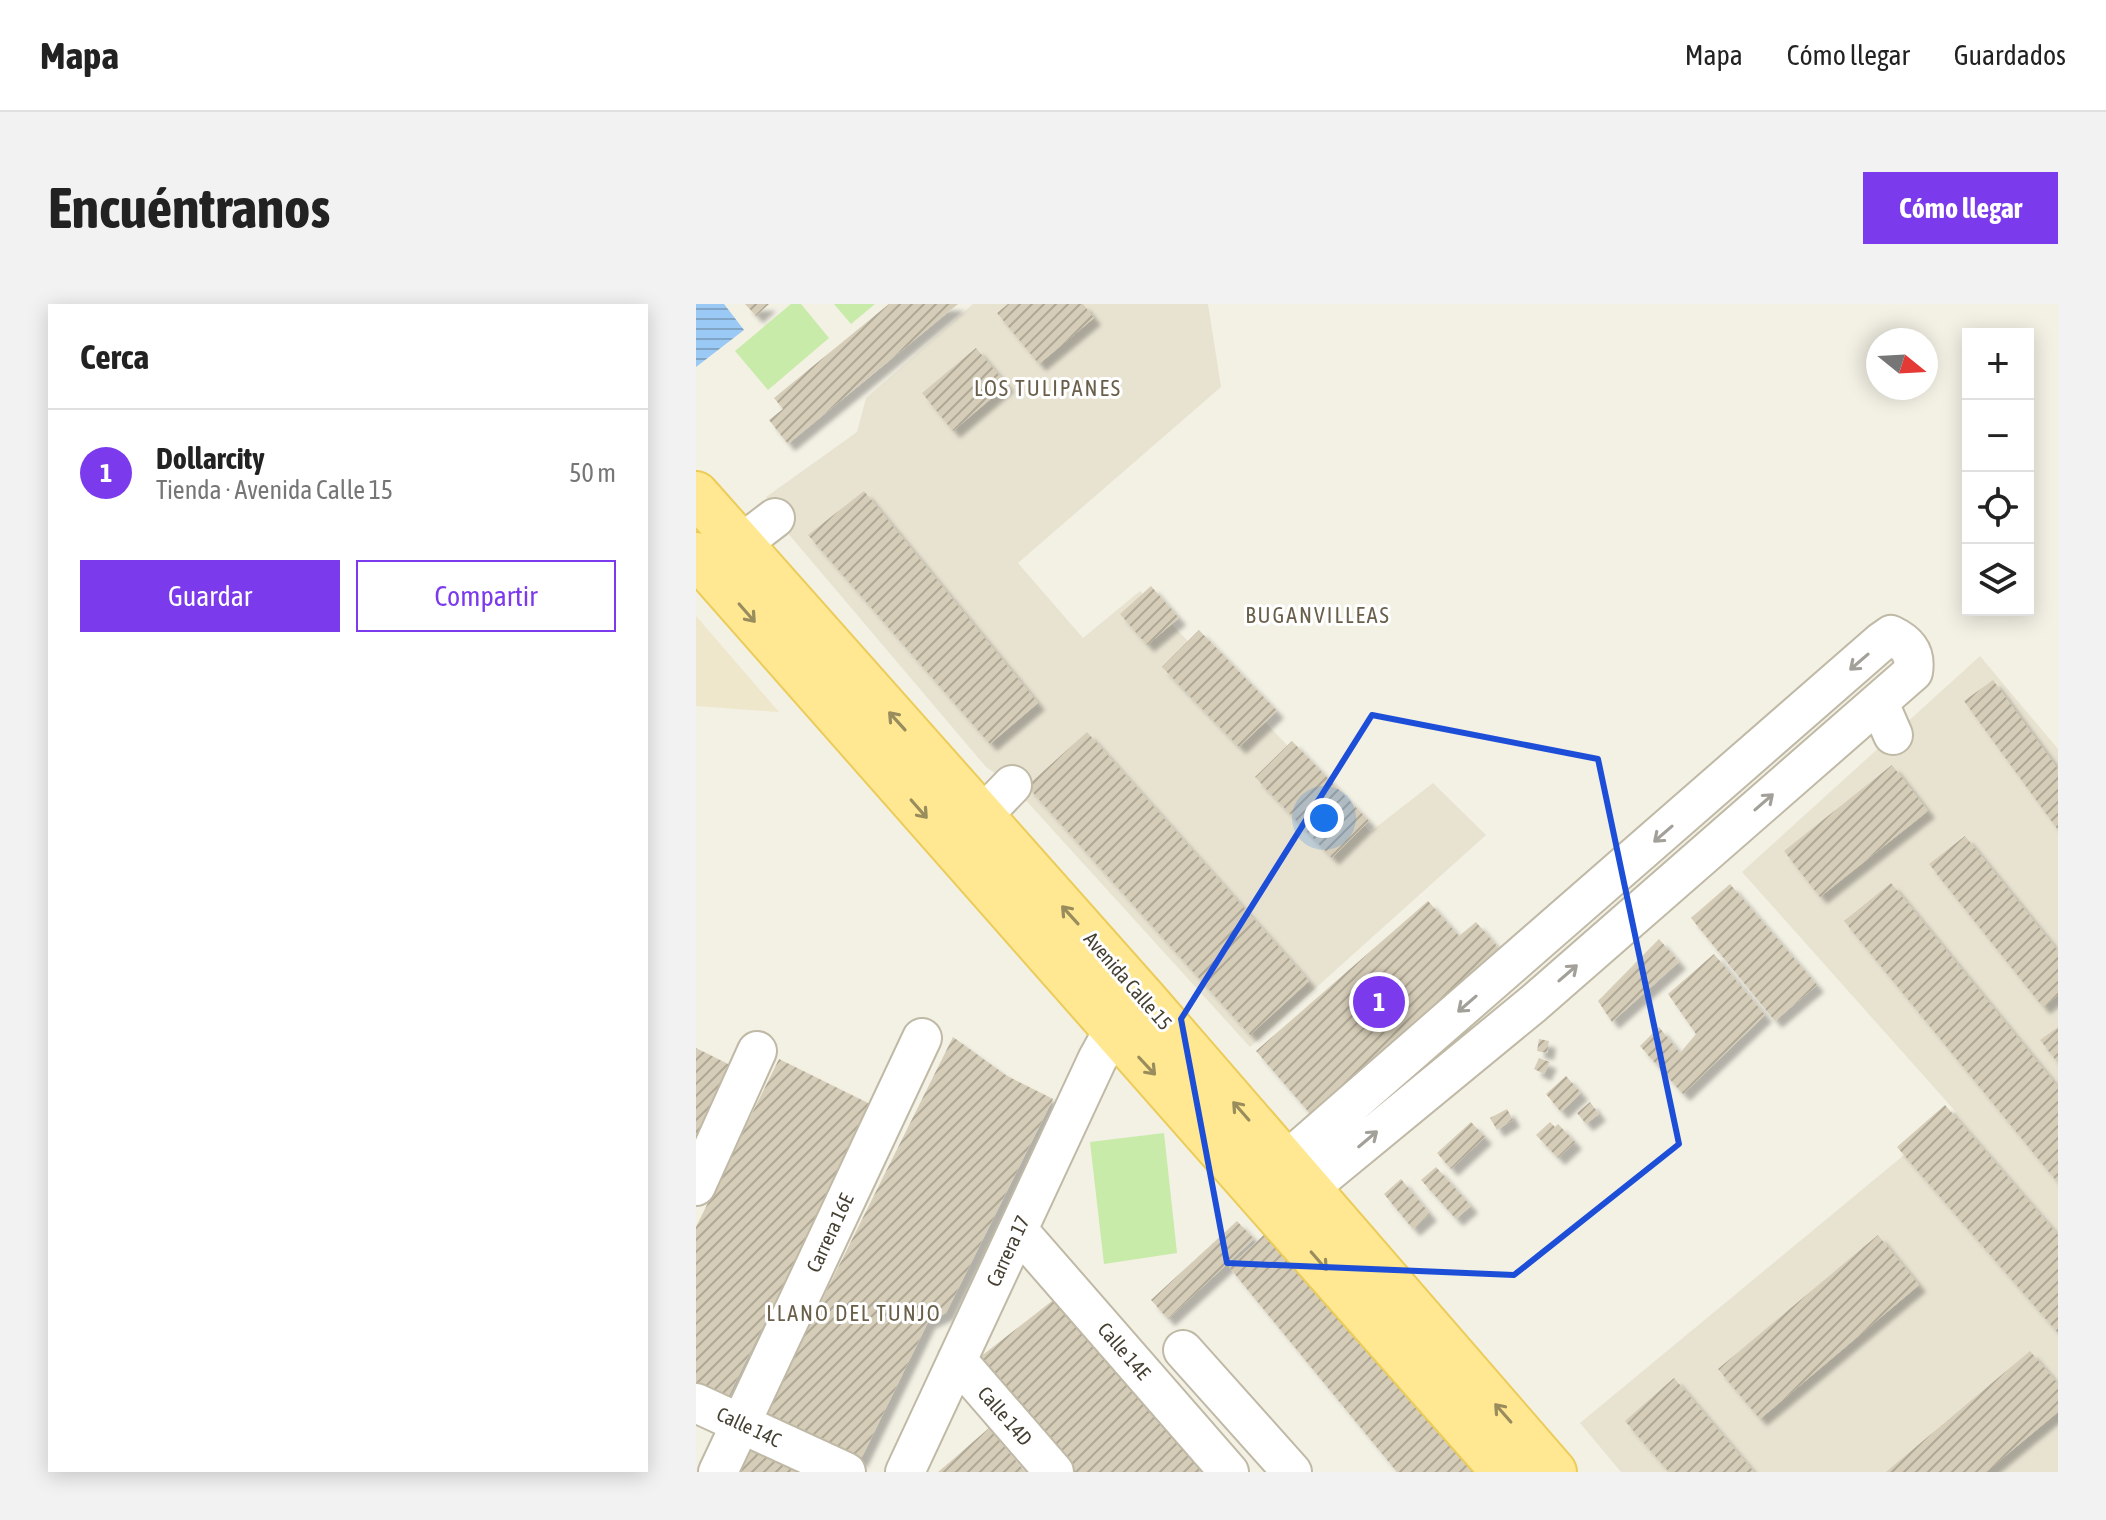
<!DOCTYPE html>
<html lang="es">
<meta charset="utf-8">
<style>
:root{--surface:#fff;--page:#f2f2f2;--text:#222;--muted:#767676;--line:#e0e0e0;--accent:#7c3aed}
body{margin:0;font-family:"Asap Condensed",sans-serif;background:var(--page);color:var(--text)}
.controls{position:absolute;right:24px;top:24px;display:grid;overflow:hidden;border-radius:0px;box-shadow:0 4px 20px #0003}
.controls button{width:72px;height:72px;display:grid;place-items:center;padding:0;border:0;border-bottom:2px solid var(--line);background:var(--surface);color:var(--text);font:40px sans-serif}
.compass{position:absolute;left:1170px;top:24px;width:72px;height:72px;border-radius:50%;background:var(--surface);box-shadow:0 4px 20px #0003;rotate:108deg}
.you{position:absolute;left:628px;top:514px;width:28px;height:28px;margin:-20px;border:6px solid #fff;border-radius:50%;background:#1a73e8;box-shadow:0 0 0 12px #1a73e833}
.badge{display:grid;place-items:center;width:52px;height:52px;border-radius:50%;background:var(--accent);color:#fff;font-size:26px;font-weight:700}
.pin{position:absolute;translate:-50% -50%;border:4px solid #fff;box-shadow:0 2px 8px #0006}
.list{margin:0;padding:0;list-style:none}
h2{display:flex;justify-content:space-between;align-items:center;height:104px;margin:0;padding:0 32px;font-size:34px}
h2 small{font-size:26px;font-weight:400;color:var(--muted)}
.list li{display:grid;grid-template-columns:52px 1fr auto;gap:24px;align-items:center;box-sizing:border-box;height:128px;padding:0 32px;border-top:2px solid var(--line)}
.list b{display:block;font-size:30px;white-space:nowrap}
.list p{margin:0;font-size:26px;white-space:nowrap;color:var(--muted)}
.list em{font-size:26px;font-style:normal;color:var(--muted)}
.actions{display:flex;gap:16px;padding:24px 32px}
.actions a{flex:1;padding:18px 0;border:2px solid var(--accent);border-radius:0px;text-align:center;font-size:28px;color:var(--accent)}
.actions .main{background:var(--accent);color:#fff}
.icon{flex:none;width:44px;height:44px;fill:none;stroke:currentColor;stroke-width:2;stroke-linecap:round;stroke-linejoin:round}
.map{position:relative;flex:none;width:1362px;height:1168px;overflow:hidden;border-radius:0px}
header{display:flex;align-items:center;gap:48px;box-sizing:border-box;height:112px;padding:0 40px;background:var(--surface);border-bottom:2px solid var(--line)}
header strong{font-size:38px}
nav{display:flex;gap:44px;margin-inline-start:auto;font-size:28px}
.intro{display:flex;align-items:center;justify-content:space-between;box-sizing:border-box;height:192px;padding:0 48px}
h1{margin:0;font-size:56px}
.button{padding:20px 36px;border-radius:0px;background:var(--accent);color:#fff;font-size:28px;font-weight:700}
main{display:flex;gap:48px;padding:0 48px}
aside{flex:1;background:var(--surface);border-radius:0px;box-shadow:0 4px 20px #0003}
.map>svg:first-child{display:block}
.residential{fill:#e8e3d1}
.education{fill:#eee7cc}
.pitch{fill:#c8eba9}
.water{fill:url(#water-rules)}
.building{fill:url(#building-hatch);filter:url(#shadow)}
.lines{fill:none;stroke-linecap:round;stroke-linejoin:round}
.minor-casing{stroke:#bfb9a6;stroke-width:42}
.major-casing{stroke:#eccc59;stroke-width:48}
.minor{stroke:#fff;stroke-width:38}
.major{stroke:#ffe891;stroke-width:44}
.oneway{stroke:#998c5d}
.oneway2{stroke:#a2a099}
.marked{fill:none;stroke:#1d4ed8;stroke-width:6;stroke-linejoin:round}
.labels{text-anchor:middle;stroke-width:6;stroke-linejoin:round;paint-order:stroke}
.street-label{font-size:20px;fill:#464033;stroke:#fff}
.neighbourhood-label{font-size:22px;letter-spacing:2px;fill:#695f4a;stroke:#fff}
</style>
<header>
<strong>Mapa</strong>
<nav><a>Mapa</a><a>Cómo llegar</a><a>Guardados</a></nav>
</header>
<div class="intro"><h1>Encuéntranos</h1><a class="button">Cómo llegar</a></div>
<main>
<aside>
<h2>Cerca<small></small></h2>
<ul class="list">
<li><span class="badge">1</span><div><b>Dollarcity</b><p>Tienda · Avenida Calle 15</p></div><em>50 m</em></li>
</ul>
<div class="actions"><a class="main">Guardar</a><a>Compartir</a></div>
</aside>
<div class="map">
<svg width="1362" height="1168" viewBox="0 0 1362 1168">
<defs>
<pattern id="water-rules" width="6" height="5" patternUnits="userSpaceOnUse" patternTransform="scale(2)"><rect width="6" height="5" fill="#9bc9f5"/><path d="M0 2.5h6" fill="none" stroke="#80a5c7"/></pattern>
<pattern id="building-hatch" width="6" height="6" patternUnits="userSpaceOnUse" patternTransform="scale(2)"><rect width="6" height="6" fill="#d6cdb8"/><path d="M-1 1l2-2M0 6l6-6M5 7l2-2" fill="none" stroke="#afa896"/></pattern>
<filter id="shadow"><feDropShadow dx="7" dy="7" stdDeviation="2" flood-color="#0004"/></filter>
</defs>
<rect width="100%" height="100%" fill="#f3f0e4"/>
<path class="residential" d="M277,0H512L525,83L322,259L387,334L444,287L674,528L737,479L790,531L554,743L316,481L290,463L79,214L70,193L161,128L170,94Z
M1284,352L1362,445V1168H925L884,1119L1260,808L1046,568Z"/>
<path class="education" d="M0,312L83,408L0,402Z"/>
<path class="pitch" d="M95,0H105L133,34L72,86L39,47Z
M138,0H179L155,20Z
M468,829L481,949L408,960L394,838Z"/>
<path class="water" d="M0,0H28L48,26L0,63Z"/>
<path class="building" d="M49,0H73L60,12Z
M193,0H262L92,140L73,116L87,105L78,94Z
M312,0H387L398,14L343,60L301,9Z
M280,44L311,81L257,127L226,89Z
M168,187L342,399L294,440L112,231Z
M455,282L483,314L451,341L424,310Z
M503,326L581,407L543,443L466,363Z
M1297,376L1362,465V526L1268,397Z
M391,428L613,677L554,731L331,482Z
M596,437L673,517L636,554L559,473Z
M1196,461L1232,507L1124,593L1088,547Z
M1269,532L1362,647V691L1347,703L1233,560Z
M1195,579L1362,783V879L1148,617Z
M1034,580L1121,681L1079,717L995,614Z
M732,597L763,632L780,618L806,648L617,813L560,747Z
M963,635L983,658L916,718L902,697Z
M1018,650L1069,711L987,790L944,742L963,723L984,749L1000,730L972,690Z
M1362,723V759L1344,736Z
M257,733L311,772L357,795L250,1009L232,1018L164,1157L69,1110Z
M843,735L853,737L851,749L841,747Z
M0,744L34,761L0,832Z
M843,754L854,758L848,770L838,765Z
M83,755L176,801L31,1095L0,1080V923Z
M870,772L885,789L865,808L850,790Z
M894,798L903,810L890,820L881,809Z
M1249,801L1362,931V1029L1201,843Z
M811,805L817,816L801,826L794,814Z
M775,818L789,833L755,865L741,849Z
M854,818L859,823L862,820L879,838L862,854L840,831Z
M740,863L775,902L760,915L725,876Z
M705,875L734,910L717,925L688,890Z
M541,917L558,935L472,1015L455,996Z
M582,918L794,1168H701L533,963Z
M1182,931L1223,981L1064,1115L1022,1065Z
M365,990L516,1168H374L284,1053Z
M1334,1047L1362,1080V1108L1290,1168H1190Z
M978,1074L1058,1168H973L929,1117Z
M293,1124L329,1168H242L255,1157Z
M57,1140L114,1168H45Z"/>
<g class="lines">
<g class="minor-casing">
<path id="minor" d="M45,240L79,214
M1183,399L1197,431
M286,512L316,481
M589,858L1185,338L1195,331C1212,339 1220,350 1217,368L837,700L612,885
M0,882L61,747
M322,926L533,1168
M487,1046L596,1168
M261,1056L358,1168
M0,1099L150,1168
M22,1168L226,734
M209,1168L401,756L417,727"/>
</g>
<g class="major-casing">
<path id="major" d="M0,190L449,696L858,1168
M0,251L808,1168"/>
</g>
<use href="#minor" class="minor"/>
<use href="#major" class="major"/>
</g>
<defs><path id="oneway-shaft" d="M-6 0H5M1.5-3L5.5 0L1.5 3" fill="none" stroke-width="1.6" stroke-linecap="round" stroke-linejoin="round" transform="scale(2)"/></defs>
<g class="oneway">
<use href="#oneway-shaft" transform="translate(51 309) rotate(49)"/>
<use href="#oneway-shaft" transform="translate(201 417) rotate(-132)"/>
<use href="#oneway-shaft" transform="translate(223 505) rotate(49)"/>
<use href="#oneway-shaft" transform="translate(374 611) rotate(-132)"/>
<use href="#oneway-shaft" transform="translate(451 762) rotate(47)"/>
<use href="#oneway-shaft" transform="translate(545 807) rotate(-131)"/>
<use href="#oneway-shaft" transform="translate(623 957) rotate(49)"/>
<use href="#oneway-shaft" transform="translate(807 1109) rotate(-131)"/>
</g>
<g class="oneway2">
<use href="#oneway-shaft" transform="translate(1163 358) rotate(139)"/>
<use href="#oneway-shaft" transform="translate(1068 498) rotate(-41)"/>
<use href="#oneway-shaft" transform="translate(967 530) rotate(139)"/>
<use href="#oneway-shaft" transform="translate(872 669) rotate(-41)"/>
<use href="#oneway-shaft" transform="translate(771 700) rotate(139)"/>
<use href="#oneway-shaft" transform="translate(672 835) rotate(-40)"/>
</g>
<path class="marked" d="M676,411L902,455L983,840L818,971L531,959L485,715Z"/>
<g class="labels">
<g class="street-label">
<text transform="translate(432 677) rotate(49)" y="7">Avenida Calle 15</text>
<text transform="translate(134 929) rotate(-65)" y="7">Carrera 16E</text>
<text transform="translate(312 947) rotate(-65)" y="7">Carrera 17</text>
<text transform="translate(428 1047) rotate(49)" y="7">Calle 14E</text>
<text transform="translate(309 1112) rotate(49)" y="7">Calle 14D</text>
<text transform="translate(53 1123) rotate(25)" y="7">Calle 14C</text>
</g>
<g class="neighbourhood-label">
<text x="352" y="92">LOS TULIPANES</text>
<text x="622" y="319">BUGANVILLEAS</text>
<text x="158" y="1017">LLANO DEL TUNJO</text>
</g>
</g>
</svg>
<div class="controls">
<button>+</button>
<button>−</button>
<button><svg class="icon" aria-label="locate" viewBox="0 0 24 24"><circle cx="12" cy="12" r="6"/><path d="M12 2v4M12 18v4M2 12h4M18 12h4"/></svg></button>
<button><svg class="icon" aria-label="layers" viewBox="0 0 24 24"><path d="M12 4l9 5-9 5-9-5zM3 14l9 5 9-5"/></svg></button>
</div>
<svg class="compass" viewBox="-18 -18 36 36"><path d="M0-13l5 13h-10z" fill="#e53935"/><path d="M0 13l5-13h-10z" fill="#767676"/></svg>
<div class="you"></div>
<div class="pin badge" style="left:683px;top:698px">1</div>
</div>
</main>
